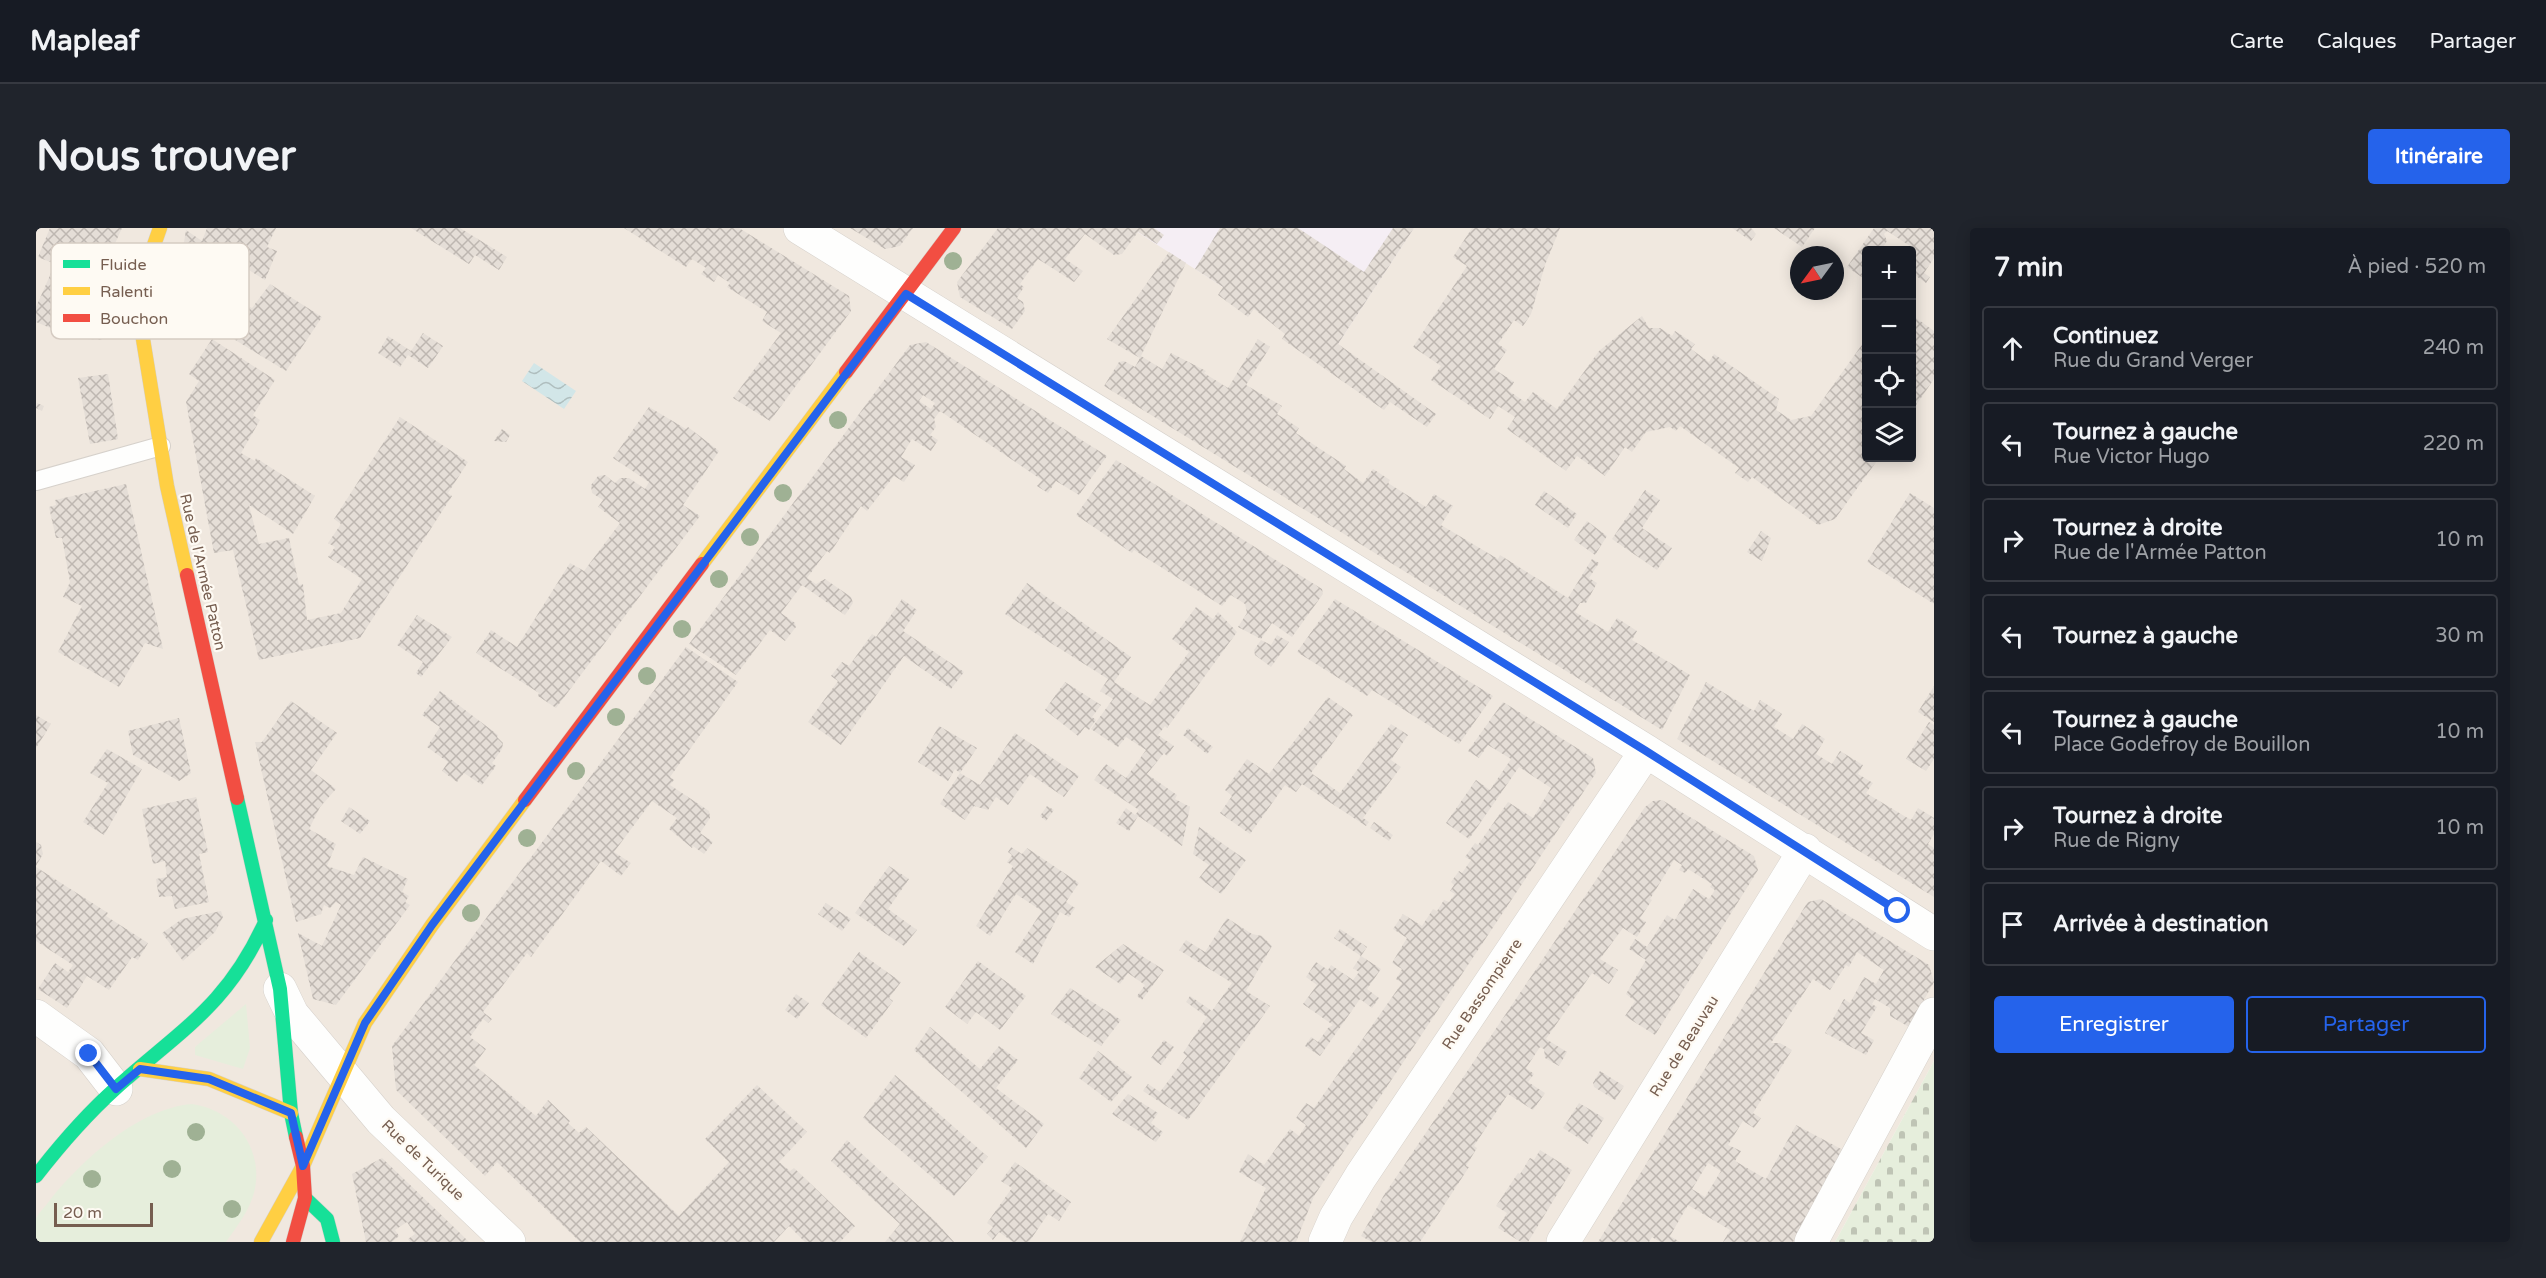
<!DOCTYPE html>
<html lang="fr">
<meta charset="utf-8">
<style>
:root{--surface:#171b24;--page:#20242c;--text:#f1f3f6;--muted:#9ea1a6;--line:#363941;--accent:#2563eb}
body{margin:0;font-family:"Varela Round",sans-serif;background:var(--page);color:var(--text)}
.controls{position:absolute;right:18px;top:18px;display:grid;overflow:hidden;border-radius:6px;box-shadow:0 3px 15px #0003}
.controls button{width:54px;height:54px;display:grid;place-items:center;padding:0;border:0;border-bottom:2px solid var(--line);background:var(--surface);color:var(--text);font:30px sans-serif}
.compass{position:absolute;left:1754px;top:18px;width:54px;height:54px;border-radius:50%;background:var(--surface);box-shadow:0 3px 15px #0003;rotate:237deg}
.scale{position:absolute;left:18px;bottom:15px;width:99px;box-sizing:border-box;padding-left:6px;border:3px solid #765e50;border-top:0;font-size:16px;line-height:21px;white-space:nowrap;color:#765e50;-webkit-text-stroke:4px #fefaf3;paint-order:stroke}
.stop{position:absolute;width:18px;height:18px;margin:-14px;border:4px solid #2563eb;border-radius:50%;background:#fff}
.stop.end{background:#2563eb;border-color:#fff;box-shadow:0 2px 6px #0008}
.list{margin:0;padding:0;list-style:none}
h2{display:flex;justify-content:space-between;align-items:center;height:78px;margin:0;padding:0 24px;font-size:26px}
h2 small{font-size:20px;font-weight:400;color:var(--muted)}
.list li{display:grid;grid-template-columns:39px 1fr auto;gap:18px;align-items:center;box-sizing:border-box;height:84px;margin:0 12px 12px;padding:0 12px;border:2px solid var(--line);border-radius:6px}
.list b{display:block;font-size:22px;white-space:nowrap}
.list p{margin:0;font-size:20px;white-space:nowrap;color:var(--muted)}
.list em{font-size:20px;font-style:normal;color:var(--muted)}
.actions{display:flex;gap:12px;padding:18px 24px}
.actions a{flex:1;padding:14px 0;border:2px solid var(--accent);border-radius:6px;text-align:center;font-size:21px;color:var(--accent)}
.actions .main{background:var(--accent);color:#fff}
.icon{flex:none;width:33px;height:33px;fill:none;stroke:currentColor;stroke-width:2;stroke-linecap:round;stroke-linejoin:round}
.map{position:relative;flex:none;width:1898px;height:1014px;overflow:hidden;border-radius:6px}
header{display:flex;align-items:center;gap:36px;box-sizing:border-box;height:84px;padding:0 30px;background:var(--surface);border-bottom:2px solid var(--line)}
header strong{font-size:28px}
nav{display:flex;gap:33px;margin-inline-start:auto;font-size:21px}
.intro{display:flex;align-items:center;justify-content:space-between;box-sizing:border-box;height:144px;padding:0 36px}
h1{margin:0;font-size:42px}
.button{padding:15px 27px;border-radius:6px;background:var(--accent);color:#fff;font-size:21px;font-weight:700}
main{display:flex;gap:36px;padding:0 36px}
aside{flex:1;background:var(--surface);border-radius:6px;box-shadow:0 3px 15px #0003}
.map>svg:first-child{display:block}
.residential{fill:#f0e8df;fill-rule:evenodd}
.education{fill:#f5eef4}
.grass{fill:#e6eedc}
.cemetery{fill:url(#cemetery-stones)}
.water{fill:url(#water-waves)}
.building{fill:url(#building-cross-hatch);fill-rule:evenodd}
.lines{fill:none;stroke-linecap:round;stroke-linejoin:round}
.lane-casing{stroke:#d6d1cb;stroke-width:20}
.street-casing{stroke:#d6d1cb;stroke-width:34}
.fast-casing{stroke:#d6d1ca;stroke-width:15}
.slow-casing{stroke:#d6d1ca;stroke-width:15}
.jam-casing{stroke:#d6d1ca;stroke-width:15}
.lane{stroke:#fefefd;stroke-width:18}
.street{stroke:#fefefd;stroke-width:33}
.fast{stroke:#16e098;stroke-width:14}
.slow{stroke:#ffcf43;stroke-width:14}
.jam{stroke:#f24e42;stroke-width:14}
.tree{fill:#9fb194}
.route{stroke:#2563eb;stroke-width:8}
.labels{text-anchor:middle;stroke-width:4.5;stroke-linejoin:round;paint-order:stroke}
.street-label{font-size:15px;fill:#765e50;stroke:#fefaf3}
.key{fill:#fefaf3;stroke:#d5cbc2;stroke-width:1.5}
.key-label{font-size:16px;fill:#765e50}
</style>
<header>
<strong>Mapleaf</strong>
<nav><a>Carte</a><a>Calques</a><a>Partager</a></nav>
</header>
<div class="intro"><h1>Nous trouver</h1><a class="button">Itinéraire</a></div>
<main>
<div class="map">
<svg width="1898" height="1014" viewBox="0 0 1898 1014">
<defs>
<pattern id="cemetery-stones" width="16" height="16" patternUnits="userSpaceOnUse" patternTransform="scale(1.5)"><rect width="16" height="16" fill="#e6eedc"/><path d="M2 7V4a2 2 0 0 1 4 0v3zM10 15v-3a2 2 0 0 1 4 0v3z" fill="#bfc4b5"/></pattern>
<pattern id="water-waves" width="16" height="10" patternUnits="userSpaceOnUse" patternTransform="scale(1.5)"><rect width="16" height="10" fill="#d2e6e8"/><path d="M0 5q4-4 8 0t8 0" fill="none" stroke="#afbebe"/></pattern>
<pattern id="building-cross-hatch" width="8" height="8" patternUnits="userSpaceOnUse" patternTransform="scale(1.5)"><rect width="8" height="8" fill="#e5ded7"/><path d="M0 0l8 8M0 8l8-8" fill="none" stroke="#beb7b1"/></pattern>
</defs>
<rect width="100%" height="100%" fill="#f8f5f0"/>
<path class="residential" d="M0,0H1898V833L1799,1014H0ZM1830,22H1876V230H1830ZM1763,27H1799V63H1763Z"/>
<path class="education" d="M1095,0H1378L1302,116L1187,59Z"/>
<path class="grass" d="M210,776L214,820L207,841L159,827V819Z
M156,876C199,882 229,921 218,965C213,983 201,998 190,1014H0C0,1007 0,997 0,991C2,985 10,978 14,972C46,932 103,880 156,876Z"/>
<path class="cemetery" d="M1898,833V1014H1799Z"/>
<path class="water" d="M498,135L540,163L528,181L486,153Z"/>
<path class="building" d="M14,0H86L67,42L66,112L38,110L0,94V79L19,36L2,29Z
M171,0H240L231,19L241,23L229,52L197,32L184,63L189,65L179,86L188,91L182,102L138,75L150,2L166,13Z
M375,0H424L471,29L463,42L439,27L433,36Z
M588,0H703L813,68L815,83L734,193L697,170L745,105L726,93L731,84L691,59L694,55L682,47L678,54L665,46L670,40L656,31L650,39Z
M814,0H877L864,18L849,21Z
M962,0H1118L1128,7L1121,16L1102,4L1086,26L1078,27L1049,6L1029,31L1047,43L1038,54L1002,31L984,56L988,59L981,70L987,74L989,83L976,101L924,69L921,54Z
M1184,0H1262L1328,44L1357,0H1378L1302,116L1400,186L1391,199L1354,174L1348,182L1246,111L1249,106L1218,81L1212,89L1182,67L1187,59L1159,41Z
M1436,0H1524L1509,37L1495,86L1487,98L1478,92L1462,116L1471,122L1458,141L1478,154L1473,163L1489,174L1497,164L1521,181L1563,123L1606,88L1613,100H1624L1636,108L1639,103L1659,116L1655,121L1673,134L1678,126L1743,171L1740,182L1755,192L1775,188L1830,111V230H1843L1799,291L1782,297L1716,249L1712,254L1699,245L1703,240L1644,198L1640,203L1634,199L1610,204L1596,224L1589,219L1569,248L1541,228L1530,243L1471,201L1479,189L1462,178L1454,191L1395,152L1405,138L1377,119L1431,38L1417,29Z
M1696,0H1715L1720,6L1715,13Z
M1738,0H1779L1766,19Z
M1838,0H1898V30L1888,45L1894,49L1890,55L1876,45V22H1871L1874,18L1851,3L1848,6L1851,13L1845,22H1830V52L1811,39Z
M1133,24L1150,35L1105,128L1126,141L1135,125L1170,143L1168,145L1192,160L1222,111L1234,119L1210,157L1246,178L1241,186L1263,200L1260,205L1310,238L1308,241L1327,255L1337,241L1354,252L1352,255L1390,279L1398,266L1417,278L1405,297L1462,331L1464,327L1532,370L1556,331L1563,335L1553,350L1561,355L1550,375H1544L1539,384L1572,404L1581,390L1601,403L1596,412L1654,447L1626,502L1068,158L1083,134L1088,133L1099,139L1104,130L1071,111Z
M234,56L286,89L250,143L196,110L213,86L203,81L207,75L216,80Z
M1876,87L1898,103V151L1876,183Z
M387,105L407,118L392,140L372,127L364,139L342,125L352,108L375,123Z
M176,111L239,152L217,187L224,192L205,225L219,233L220,230L279,268L257,306L213,277L223,316L253,310L263,357L267,356L271,392L305,385L326,351L292,329L299,319L292,315L305,296L298,291L364,189L432,234L412,265L416,268L324,410L223,432L197,322L178,325L150,174L163,153L153,146Z
M890,114L1071,228L1043,267L1020,253L1012,265L1001,258L1006,252L904,183L898,191L900,199L894,207L902,212L895,223L876,211L865,229L879,237L868,254L858,248L831,283L825,278L794,325L791,323L771,350L780,356L789,351L815,369L817,375L809,387L766,357L745,385L759,395L760,399L749,413L734,402L700,447L653,416L874,117ZM887,167L899,175L895,181L883,173Z
M72,146L82,211L54,216L42,150Z
M1,175L8,178L6,183L0,180Z
M613,179L650,201L652,199L683,223L647,277L664,288L520,480L502,468L503,465L440,425L455,402L481,419L534,335L548,343L584,295L562,279L567,272L556,265L555,257L562,248L569,247L579,255L584,250H593L609,261L613,254L577,230Z
M466,201L474,207L470,214L458,213Z
M1080,232L1286,361L1287,366L1256,409L1236,395L1225,411L1202,399L1211,385L1209,376L1195,367L1186,378L1098,322L1096,325L1040,287Z
M90,256L127,421L109,415L83,459L22,424L46,378L27,369L34,354L26,310H20L13,279L20,277L19,272Z
M1609,262L1624,272L1606,300L1636,320L1621,342L1576,311Z
M1508,263L1541,286L1532,300L1499,277Z
M1874,265L1898,280V376L1831,334Z
M1551,293L1571,308L1559,327L1538,312Z
M1725,303L1735,310L1726,333L1711,324Z
M991,355L1095,429L1078,454L1114,477L1153,424L1136,411L1160,379L1177,391L1182,384L1201,404L1131,500L1129,498L1122,507L1138,518L1131,528L1128,525L1111,546L1141,567L1139,571L1154,579L1146,618L1102,588L1093,603L1080,595L1090,580L1099,587L1103,582L1058,552L1070,536L1090,550L1110,522L1090,509L1082,519L1055,501L1077,471L1064,463L1072,451L969,386Z
M866,371L881,382L867,403L928,444L915,461L868,428L805,517L772,494L802,453L795,448L806,434L813,438L836,406L840,409Z
M1299,371L1457,468L1423,516L1336,462L1331,468L1261,424Z
M381,387L416,409L385,449L380,445L387,434L361,417Z
M1241,407L1253,414L1235,439L1219,427L1218,422L1225,412L1235,417Z
M650,419L702,454L634,549L638,552L634,557L673,583L674,590L664,605L677,614L668,626L657,618L656,620L633,601L641,590L616,573L578,624L595,635L585,648L565,633L495,729L491,725L447,784L456,791L452,795L447,791L434,809L450,821L438,837L500,888L512,872L534,893L532,895L543,905L550,899L643,988L693,934L669,911L721,857L771,904L743,934L754,943L758,940L819,998L804,1014H769L753,998L738,1014H544L461,934L449,948L360,862L356,818Z
M1029,454L1065,477L1056,489L1060,492L1053,502L1049,499L1042,508L1009,482Z
M1670,454L1718,483L1724,472L1746,486L1738,499L1757,511L1766,496L1789,511L1780,526L1796,536L1804,523L1827,537L1822,546L1837,555L1830,565L1875,592L1882,580L1898,590V606L1892,616L1898,620V669L1641,511Z
M1898,458V494L1882,484Z
M404,463L462,507L461,509L467,515L466,521L456,535L460,538L446,557L428,545L421,554L406,543L412,534L391,519L404,499L386,487Z
M1292,469L1317,487L1275,545L1304,565L1355,496L1372,507L1355,532L1365,539L1327,590L1333,594L1330,598L1266,556L1260,564L1249,557L1214,606L1184,585L1196,568L1189,562L1211,531L1233,546Z
M255,473L301,505L275,542L300,561L284,579L273,601L300,616L291,638L318,647L327,629L372,651L366,664L373,668L369,674L374,677L300,777L277,771L262,705L286,718L305,677L300,674L294,680L288,677L285,686L260,694L219,514H226Z
M1467,474L1557,530L1560,545L1278,968L1260,1014H1204L1230,960L1203,944L1212,926L1228,937L1254,901L1263,908L1270,897L1260,890L1270,875L1278,880L1366,755L1360,751L1366,741L1356,735L1371,710L1357,701L1367,686L1386,698L1397,681L1401,683L1408,672L1413,674L1419,666L1414,663L1418,657L1415,654L1423,643L1426,645L1435,632L1429,629L1439,615L1442,617L1472,574L1497,590L1515,560L1483,539L1433,611L1410,595L1440,552L1454,562L1475,531L1452,517L1443,530L1432,523Z
M0,487L15,496L0,520Z
M143,490L155,545L143,553L97,527L92,503Z
M1893,494L1898,497V531L1890,543L1870,531Z
M903,498L941,520L924,545L919,541L912,553L882,534Z
M1152,500L1177,519L1171,526L1147,507Z
M979,505L1043,548L1028,569L994,546L972,577L960,569L952,582L938,578L929,592L904,576L924,545L944,557Z
M71,521L106,541L68,607L47,594L72,555L54,545Z
M160,569L172,624L163,626L173,674L139,681L136,668L123,669L120,651L131,649L129,633L117,636L106,581Z
M1626,572L1718,628L1722,642L1619,807L1589,788L1599,773L1590,766L1610,732L1593,721L1599,711L1611,719L1631,687L1639,692L1657,661L1673,671L1679,662L1674,659L1676,656L1652,641L1649,645L1643,642L1646,637L1638,632L1614,671L1616,672L1604,690L1610,694L1601,709L1587,700L1564,731L1582,742L1573,756L1556,745L1510,811L1531,824L1523,838L1509,830L1508,821L1504,819L1490,840L1498,846L1492,854L1509,865L1497,882L1472,866L1438,918L1441,920L1430,938L1433,939L1384,1014H1336L1325,1008L1348,967L1609,579L1617,573Z
M1011,578L1018,582L1010,593L1004,588Z
M313,579L334,593L324,606L305,593Z
M1338,594L1357,607L1353,613L1334,600Z
M1163,599L1210,632L1185,666L1163,650L1173,637L1157,626Z
M0,614L5,617L7,626L0,638Z
M975,619L986,626L991,620L1043,655L1030,674L1039,680L1033,689L1024,684L997,736L979,724L1006,683L980,666L954,708L940,698L977,638L971,634L976,627L972,624Z
M853,638L873,651L852,681L881,702L868,718L819,685Z
M0,639L72,685L70,688L112,715L102,732L96,729L73,762L51,748L31,780L2,761L19,735L32,744L37,737L0,713Z
M1785,671L1893,737L1898,754L1873,799L1854,788V780L1839,771L1836,776L1841,779L1825,805L1838,812L1830,827L1789,805L1808,771L1814,775L1828,749L1840,756L1848,742L1821,724L1813,739L1810,737L1794,762L1777,751L1735,815H1744L1756,822L1717,885L1725,890L1718,900L1707,893L1692,917L1705,923L1699,933L1730,951L1760,897L1807,922L1757,1014H1687L1694,1002L1652,977L1634,1008L1644,1014H1624L1616,1009L1613,1014H1562L1768,680L1772,674ZM1672,935L1685,943L1669,969L1656,961Z
M790,675L815,691L806,703L782,686Z
M185,683L187,689L179,704L147,733L126,705L146,691Z
M1191,690L1216,706L1226,708L1236,718L1210,763L1234,778L1152,892L1107,863L1112,856L1124,864L1151,828L1147,825L1171,789L1150,774L1154,768L1176,783L1196,755L1143,722L1150,712L1169,724Z
M1304,701L1331,719L1325,728L1345,741L1331,761L1343,770L1336,780L1324,771L1284,828L1269,818L1275,809L1282,814L1292,800L1297,797L1267,776L1281,757L1270,749L1280,734L1292,742L1295,737L1317,752L1323,744L1317,740L1325,728L1298,710Z
M1087,716L1128,742L1106,772L1101,768L1109,757L1092,745L1084,756L1059,739Z
M823,724L865,754L853,770L857,773L830,810L785,777Z
M942,733L990,768L964,802L940,784L931,796L909,779Z
M1034,760L1085,792L1065,818L1015,786Z
M760,766L773,775L761,791L749,782Z
M894,799L944,841L963,818L982,832L960,860L1008,896L990,920L878,822Z
M1128,812L1138,819L1125,837L1115,830Z
M1062,823L1096,849L1075,874L1043,850Z
M1564,843L1588,858L1579,872L1558,859L1557,855Z
M859,847L952,929L918,968L827,890Z
M1092,866L1122,885L1115,895L1127,904L1120,914L1076,886Z
M1543,875L1568,890L1552,916L1527,900Z
M811,912L900,994L918,1014H849L864,996L795,933Z
M1504,922L1536,942L1492,1014H1485L1462,1000L1471,985L1460,978L1482,945L1484,946L1494,930L1498,932Z
M346,930L422,1003L433,1014H374L372,1011L379,1006L371,994L359,1002L363,1008L356,1014H330L316,946Z
M979,934L1035,974L1023,993L1012,986L993,1014H977L963,1004L957,1012L951,1006L957,999L951,995L976,960L965,953Z"/>
<g class="lines">
<g class="lane-casing">
<path id="lane" d="M0,253L125,218"/>
</g>
<g class="street-casing">
<path id="street" d="M764,0L1610,523L1898,706
M244,761L256,786L345,892L473,1014
M0,788L53,826L80,861
M1289,1014L1300,989L1325,948L1610,523
M1527,1014L1769,622
M1775,1014L1898,786"/>
</g>
<g class="fast-casing">
<path id="fast" d="M201,570L244,761L255,885L260,909
M0,948C24,917 50,887 80,860C146,801 192,777 230,692
M269,970L291,991L297,1014"/>
</g>
<g class="slow-casing">
<path id="slow" d="M124,0L112,34L106,105L131,258L151,347
M666,336L810,144
M104,841L173,851L255,885
M225,1014L267,938L329,795L396,697L489,572"/>
</g>
<g class="jam-casing">
<path id="jam" d="M810,144L918,0
M151,347L201,570
M489,572L666,336
M257,1014L269,970L267,938L260,909"/>
</g>
<use href="#lane" class="lane"/>
<use href="#street" class="street"/>
<use href="#fast" class="fast"/>
<use href="#slow" class="slow"/>
<use href="#jam" class="jam"/>
</g>
<g class="tree">
<circle cx="917" cy="33" r="9"/>
<circle cx="802" cy="192" r="9"/>
<circle cx="747" cy="265" r="9"/>
<circle cx="714" cy="309" r="9"/>
<circle cx="683" cy="351" r="9"/>
<circle cx="646" cy="401" r="9"/>
<circle cx="611" cy="448" r="9"/>
<circle cx="580" cy="489" r="9"/>
<circle cx="540" cy="543" r="9"/>
<circle cx="491" cy="610" r="9"/>
<circle cx="435" cy="685" r="9"/>
<circle cx="160" cy="904" r="9"/>
<circle cx="136" cy="941" r="9"/>
<circle cx="56" cy="951" r="9"/>
<circle cx="196" cy="981" r="9"/>
</g>
<g class="lines">
<path class="route" d="M53,826L80,861L104,841L173,851L255,885L267,938L329,795L396,697L870,66L1610,523L1862,683"/>
</g>
<g class="labels">
<g class="street-label">
<text transform="translate(167 344) rotate(77)" y="5">Rue de l'Armée Patton</text>
<text transform="translate(1446 766) rotate(-56)" y="5">Rue Bassompierre</text>
<text transform="translate(1648 818) rotate(-58)" y="5">Rue de Beauvau</text>
<text transform="translate(387 932) rotate(44)" y="5">Rue de Turique</text>
</g>
</g>
<rect x="15" y="15" width="198" height="96" rx="9" class="key"/>
<rect x="27" y="32" width="27" height="8" fill="#16e098"/>
<rect x="27" y="59" width="27" height="8" fill="#ffcf43"/>
<rect x="27" y="86" width="27" height="8" fill="#f24e42"/>
<g class="key-label">
<text x="64" y="42">Fluide</text>
<text x="64" y="69">Ralenti</text>
<text x="64" y="96">Bouchon</text>
</g>
</svg>
<div class="controls">
<button>+</button>
<button>−</button>
<button><svg class="icon" aria-label="locate" viewBox="0 0 24 24"><circle cx="12" cy="12" r="6"/><path d="M12 2v4M12 18v4M2 12h4M18 12h4"/></svg></button>
<button><svg class="icon" aria-label="layers" viewBox="0 0 24 24"><path d="M12 4l9 5-9 5-9-5zM3 14l9 5 9-5"/></svg></button>
</div>
<svg class="compass" viewBox="-18 -18 36 36"><path d="M0-13l5 13h-10z" fill="#e53935"/><path d="M0 13l5-13h-10z" fill="#9ea1a6"/></svg>
<div class="scale">20 m</div>
<div class="stop" style="left:1862px;top:683px"></div>
<div class="stop end" style="left:53px;top:826px"></div>
</div>
<aside>
<h2>7 min<small>À pied · 520 m</small></h2>
<ul class="list">
<li><svg class="icon" aria-label="ahead" viewBox="0 0 24 24"><path d="M12 20V5M6 11l6-6 6 6"/></svg><div><b>Continuez</b><p>Rue du Grand Verger</p></div><em>240 m</em></li>
<li><svg class="icon" aria-label="left" viewBox="0 0 24 24"><path d="M17 20v-9H6M10 6l-5 5 5 5"/></svg><div><b>Tournez à gauche</b><p>Rue Victor Hugo</p></div><em>220 m</em></li>
<li><svg class="icon" aria-label="right" viewBox="0 0 24 24"><path d="M7 20v-9h11M14 6l5 5-5 5"/></svg><div><b>Tournez à droite</b><p>Rue de l'Armée Patton</p></div><em>10 m</em></li>
<li><svg class="icon" aria-label="left" viewBox="0 0 24 24"><path d="M17 20v-9H6M10 6l-5 5 5 5"/></svg><div><b>Tournez à gauche</b></div><em>30 m</em></li>
<li><svg class="icon" aria-label="left" viewBox="0 0 24 24"><path d="M17 20v-9H6M10 6l-5 5 5 5"/></svg><div><b>Tournez à gauche</b><p>Place Godefroy de Bouillon</p></div><em>10 m</em></li>
<li><svg class="icon" aria-label="right" viewBox="0 0 24 24"><path d="M7 20v-9h11M14 6l5 5-5 5"/></svg><div><b>Tournez à droite</b><p>Rue de Rigny</p></div><em>10 m</em></li>
<li><svg class="icon" aria-label="arrive" viewBox="0 0 24 24"><path d="M6 21V4h12l-3 4 3 4H6"/></svg><div><b>Arrivée à destination</b></div></li>
</ul>
<div class="actions"><a class="main">Enregistrer</a><a>Partager</a></div>
</aside>
</main>
